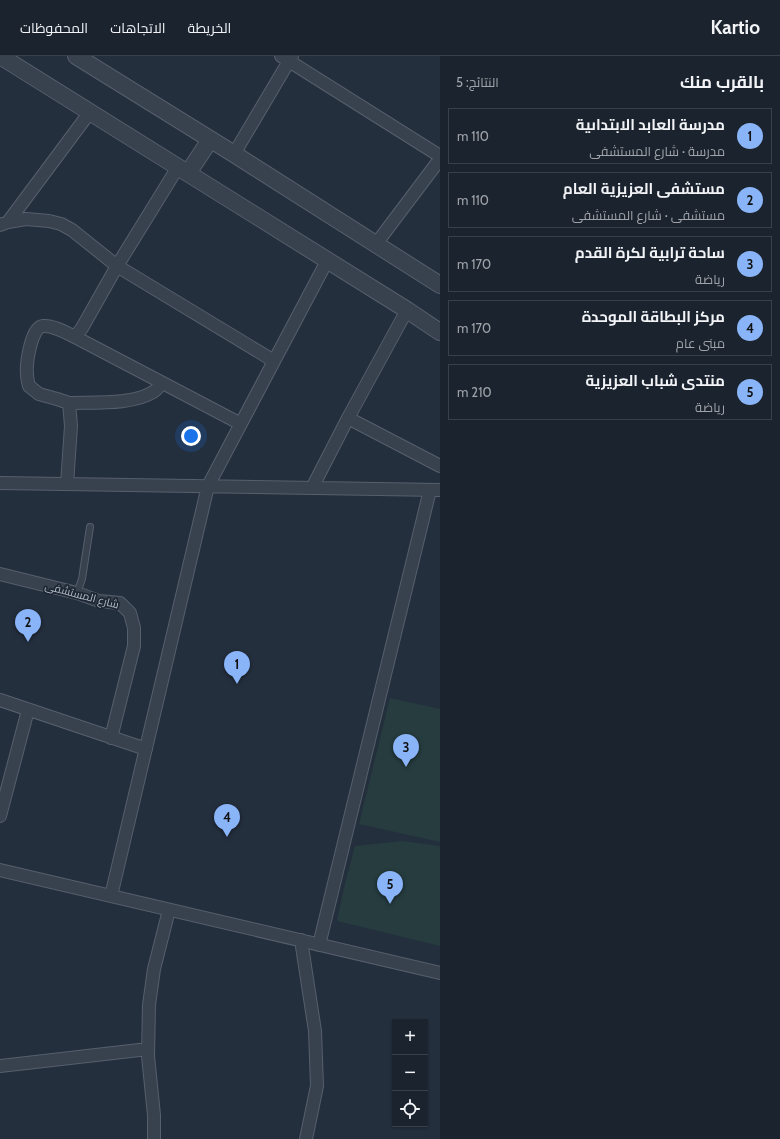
<!DOCTYPE html>
<html lang="ar">
<meta charset="utf-8">
<style>
:root{--surface:#1b232e;--page:#282f3a;--text:#f1f3f6;--muted:#a0a4aa;--line:#39404a;--accent:#8ab4f8}
body{margin:0;font-family:Cabin,Cairo,sans-serif;background:var(--page);color:var(--text);direction:rtl}
.controls{position:absolute;right:12px;bottom:12px;display:grid;overflow:hidden;border-radius:0px;box-shadow:0 1px 3px #0004}
.controls button{width:36px;height:36px;display:grid;place-items:center;padding:0;border:0;border-bottom:1px solid var(--line);background:var(--surface);color:var(--text);font:20px sans-serif}
.you{position:absolute;left:191px;top:380px;width:14px;height:14px;margin:-10px;border:3px solid #fff;border-radius:50%;background:#1a73e8;box-shadow:0 0 0 6px #1a73e833}
.badge{display:grid;place-items:center;width:26px;height:26px;border-radius:50%;background:var(--accent);color:#111;font-size:13px;font-weight:700}
.pin{position:absolute;translate:-50% -33px;filter:drop-shadow(0 1px 2px #0008)}
.pin::after{content:'';position:absolute;top:21px;width:14px;height:12px;background:inherit;clip-path:polygon(0 0,100% 0,50% 100%)}
.list{margin:0;padding:0;list-style:none}
h2{display:flex;justify-content:space-between;align-items:center;height:52px;margin:0;padding:0 16px;font-size:17px}
h2 small{font-size:13px;font-weight:400;color:var(--muted)}
.list li{display:grid;grid-template-columns:26px 1fr auto;gap:12px;align-items:center;box-sizing:border-box;height:56px;margin:0 8px 8px;padding:0 8px;border:1px solid var(--line);border-radius:0px}
.list b{display:block;font-size:15px;white-space:nowrap}
.list p{margin:0;font-size:13px;white-space:nowrap;color:var(--muted)}
.list em{font-size:13px;font-style:normal;color:var(--muted)}
.icon{flex:none;width:22px;height:22px;fill:none;stroke:currentColor;stroke-width:2;stroke-linecap:round;stroke-linejoin:round}
.map{position:relative;flex:none;width:440px;height:1083px;overflow:hidden;direction:ltr}
header{display:flex;align-items:center;gap:24px;box-sizing:border-box;height:56px;padding:0 20px;background:var(--surface);border-bottom:1px solid var(--line)}
header strong{font-size:19px}
nav{display:flex;gap:22px;margin-inline-start:auto;font-size:14px}
main{display:flex}
aside{flex:1;background:var(--surface)}
.map>svg:first-child{display:block}
.green{fill:#263c3f}
.lines{fill:none;stroke-linecap:round;stroke-linejoin:round}
.service-casing{stroke:#565f6c;stroke-width:8}
.minor-casing{stroke:#565f6c;stroke-width:14}
.tertiary-casing{stroke:#565f6c;stroke-width:18}
.service{stroke:#38414e;stroke-width:6}
.minor{stroke:#38414e;stroke-width:12}
.tertiary{stroke:#38414e;stroke-width:16}
.labels{text-anchor:middle;stroke-width:3.5;stroke-linejoin:round;paint-order:stroke}
.street-label{font-size:11px;fill:#b4bcc9;stroke:#1d2633}
</style>
<header>
<strong>Kartio</strong>
<nav><a>الخريطة</a><a>الاتجاهات</a><a>المحفوظات</a></nav>
</header>
<main>
<aside>
<h2>بالقرب منك<small>النتائج: 5</small></h2>
<ul class="list">
<li><span class="badge">1</span><div><b>مدرسة العابد الابتداىية</b><p>مدرسة · شارع المستشفى</p></div><em>110 m</em></li>
<li><span class="badge">2</span><div><b>مستشفى العزيزية العام</b><p>مستشفى · شارع المستشفى</p></div><em>110 m</em></li>
<li><span class="badge">3</span><div><b>ساحة ترابية لكرة القدم</b><p>رياضة</p></div><em>170 m</em></li>
<li><span class="badge">4</span><div><b>مركز البطاقة الموحدة</b><p>مبنى عام</p></div><em>170 m</em></li>
<li><span class="badge">5</span><div><b>منتدى شباب العزيزية</b><p>رياضة</p></div><em>210 m</em></li>
</ul>
</aside>
<div class="map">
<svg width="440" height="1083" viewBox="0 0 440 1083">
<rect width="100%" height="100%" fill="#242f3e"/>
<path class="green" d="M390,642L440,653V786L359,768Z
M402,785L440,790V890L337,865L344,832L355,790Z"/>
<g class="lines">
<g class="service-casing">
<path id="service" d="M77,537L82,523L90,471"/>
</g>
<g class="minor-casing">
<path id="minor" d="M281,0L440,100
M234,98L292,0
M8,166L90,56
M0,169L8,166L26,163L49,165L61,168L72,174L117,210L274,305
M376,188L440,103
M75,281L241,368
M69,347C93,346 133,349 153,336C157,334 159,330 162,327
M348,362L440,410
M0,427L440,434
M67,428L71,370L69,347L57,343L39,338L29,330C28,326 27,322 27,318C26,308 31,271 43,270C53,269 67,277 75,281L82,272L117,210L178,111
M312,432L348,362L407,254
M0,518L77,537L99,545L120,547L130,557L134,572V590L111,682
M0,644L146,693
M0,760L28,654
M0,814L440,917
M111,840L208,430L327,205
M301,884L315,975L317,1030L306,1083
M319,889L430,434
M0,1010L148,993
M154,1083V1059L148,1000L149,949L154,913L169,854"/>
</g>
<g class="tertiary-casing">
<path id="tertiary" d="M0,0L407,254L440,276
M76,0L234,98L440,229
M188,117L210,84"/>
</g>
<use href="#service" class="service"/>
<use href="#minor" class="minor"/>
<use href="#tertiary" class="tertiary"/>
</g>
<g class="labels">
<g class="street-label">
<text transform="translate(82 539) rotate(15)" y="4">شارع المستشفى</text>
</g>
</g>
</svg>
<div class="controls">
<button>+</button>
<button>−</button>
<button><svg class="icon" aria-label="locate" viewBox="0 0 24 24"><circle cx="12" cy="12" r="6"/><path d="M12 2v4M12 18v4M2 12h4M18 12h4"/></svg></button>
</div>
<div class="you"></div>
<div class="pin badge" style="left:237px;top:628px">1</div>
<div class="pin badge" style="left:28px;top:586px">2</div>
<div class="pin badge" style="left:406px;top:711px">3</div>
<div class="pin badge" style="left:227px;top:781px">4</div>
<div class="pin badge" style="left:390px;top:848px">5</div>
</div>
</main>
